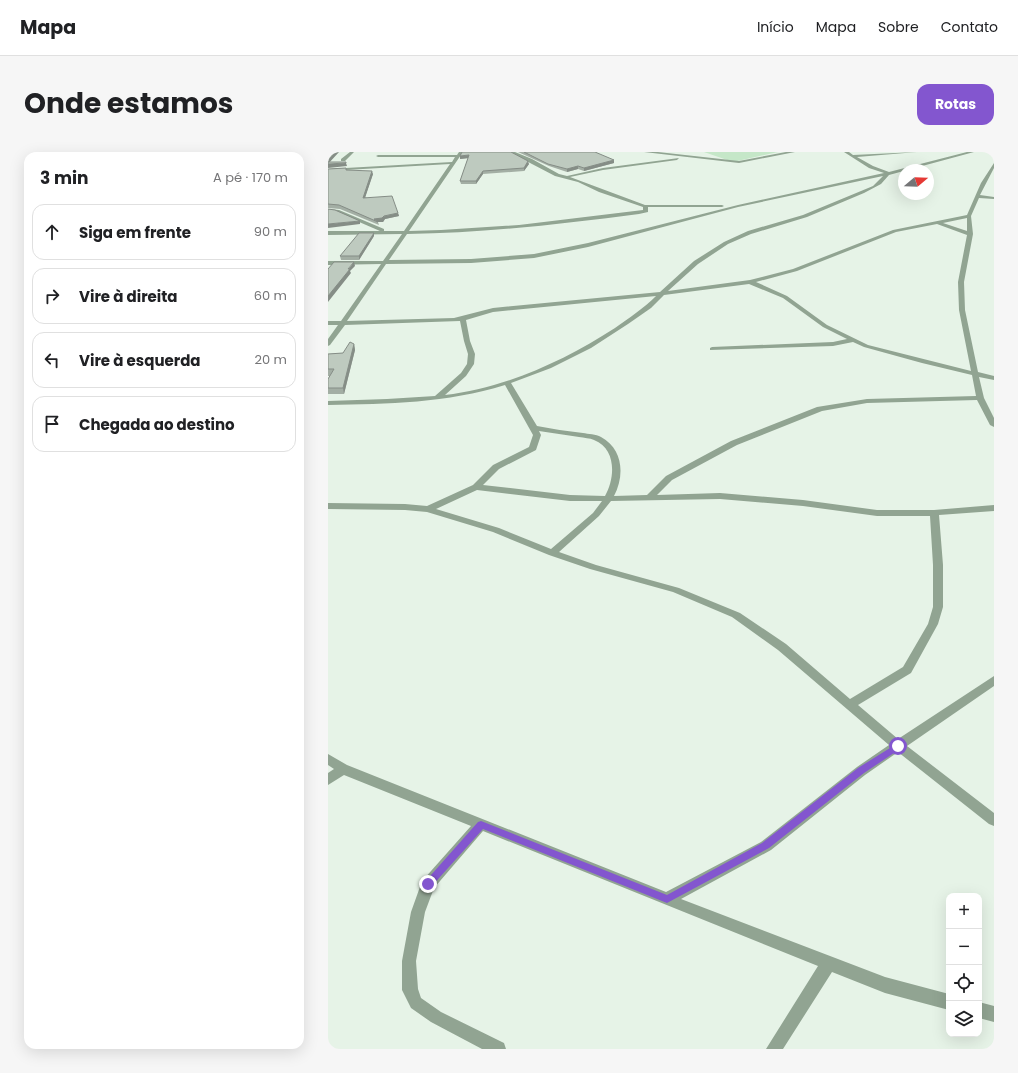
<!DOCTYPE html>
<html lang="pt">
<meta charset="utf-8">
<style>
:root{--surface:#fff;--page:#f6f6f6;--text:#202124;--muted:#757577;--line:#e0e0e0;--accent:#8356cf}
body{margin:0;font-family:Poppins,sans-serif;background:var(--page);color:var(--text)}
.controls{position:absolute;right:12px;bottom:12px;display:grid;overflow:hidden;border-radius:8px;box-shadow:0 4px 16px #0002}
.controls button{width:36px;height:36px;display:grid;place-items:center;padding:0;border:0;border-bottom:1px solid var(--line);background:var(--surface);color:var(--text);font:20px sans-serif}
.compass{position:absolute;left:570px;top:12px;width:36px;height:36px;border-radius:50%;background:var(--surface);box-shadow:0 4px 16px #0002;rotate:71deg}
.stop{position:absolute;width:12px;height:12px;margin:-9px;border:3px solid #8356cf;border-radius:50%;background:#fff}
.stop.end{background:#8356cf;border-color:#fff;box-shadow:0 1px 4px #0008}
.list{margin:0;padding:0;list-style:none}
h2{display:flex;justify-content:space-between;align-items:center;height:52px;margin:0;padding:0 16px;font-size:17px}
h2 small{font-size:13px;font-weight:400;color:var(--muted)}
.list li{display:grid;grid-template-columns:26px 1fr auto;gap:12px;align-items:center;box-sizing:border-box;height:56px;margin:0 8px 8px;padding:0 8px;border:1px solid var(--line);border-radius:12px}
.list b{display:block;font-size:15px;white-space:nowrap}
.list em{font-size:13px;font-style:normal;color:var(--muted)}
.icon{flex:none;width:22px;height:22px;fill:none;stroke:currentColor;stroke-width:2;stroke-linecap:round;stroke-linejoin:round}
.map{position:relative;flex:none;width:666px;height:897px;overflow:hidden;border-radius:12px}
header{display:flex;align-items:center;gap:24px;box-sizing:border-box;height:56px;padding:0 20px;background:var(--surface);border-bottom:1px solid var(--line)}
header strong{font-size:19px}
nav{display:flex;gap:22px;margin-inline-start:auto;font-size:14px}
.intro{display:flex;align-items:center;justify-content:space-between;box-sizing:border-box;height:96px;padding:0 24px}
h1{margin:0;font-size:28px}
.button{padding:10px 18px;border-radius:12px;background:var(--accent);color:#fff;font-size:14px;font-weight:700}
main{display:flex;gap:24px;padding:0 24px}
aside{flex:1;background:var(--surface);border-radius:12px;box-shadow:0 4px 16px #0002}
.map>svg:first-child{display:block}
.green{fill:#c5e7c8}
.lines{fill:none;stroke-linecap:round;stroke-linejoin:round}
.minor{fill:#91a492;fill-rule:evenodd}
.wall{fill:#a3aea4}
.shaded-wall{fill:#858d86}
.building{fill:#becabf;stroke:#858d86}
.route{fill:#8356cf}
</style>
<header>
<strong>Mapa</strong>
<nav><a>Início</a><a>Mapa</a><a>Sobre</a><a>Contato</a></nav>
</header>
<div class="intro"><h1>Onde estamos</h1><a class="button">Rotas</a></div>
<main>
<aside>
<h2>3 min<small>A pé · 170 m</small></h2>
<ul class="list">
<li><svg class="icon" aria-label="ahead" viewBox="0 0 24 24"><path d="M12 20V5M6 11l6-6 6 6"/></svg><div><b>Siga em frente</b></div><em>90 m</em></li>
<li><svg class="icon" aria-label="right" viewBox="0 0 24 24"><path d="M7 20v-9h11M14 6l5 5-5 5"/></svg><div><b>Vire à direita</b></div><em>60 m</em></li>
<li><svg class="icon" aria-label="left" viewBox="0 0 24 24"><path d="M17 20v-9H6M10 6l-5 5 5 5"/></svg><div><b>Vire à esquerda</b></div><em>20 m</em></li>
<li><svg class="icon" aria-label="arrive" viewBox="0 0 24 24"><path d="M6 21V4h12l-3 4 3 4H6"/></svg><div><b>Chegada ao destino</b></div></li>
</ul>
</aside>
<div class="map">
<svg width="666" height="897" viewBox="0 0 666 897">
<rect width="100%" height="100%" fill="#e6f3e7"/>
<path class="green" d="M376,0H450L405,10Z"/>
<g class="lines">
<path class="minor" d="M22,0H26L17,9H13V7Z
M131,0H135L81,79L113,78L191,73L315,58V55L271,40L250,30L227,24L181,0H187L204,7L231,22L239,24L275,16L351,6L349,8L275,18L242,25L317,53H394L396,54L394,55H320V60L311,62C234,72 157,81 79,82L61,108L143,107L206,102L260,91L410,53L556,21L541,16L516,0H521L525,3L589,0L529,5L545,14L561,20L639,0H646L561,23L553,32L536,41L479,65L423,82L400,92L370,112L340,139L422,128L465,117L565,78L639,63L653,31L666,11V16L652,43L666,45V47L651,46L643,64L645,82L636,130L637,158L650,220L666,224V228L651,225L656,246L666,266V275L662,273L649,248L539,251L494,259L409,293L344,328L329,343L392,341L475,348L549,358H606L666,353V359L611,363L615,413V455L610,472L583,521L530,553L570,587L666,524V534L579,594L666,661V674L661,672L570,600L537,623L443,698L353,747L557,825L621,842V858L557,841L504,820L455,897H438L490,814L155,679L106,736L97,760L88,809L90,837L93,846L113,860L176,891L178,897H154L103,870L83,856L74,838V809L83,760L93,732L95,728L143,674L16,623L0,633V621L6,617L0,613V602L19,613L338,740L433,690L529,615L561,593L450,498L404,465L345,440L262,417L221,403L165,380L99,360L77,358L0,357V351L77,352L99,354L145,333L165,313L201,295L205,283L177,233C119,251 60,252 0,253V249L59,247L107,244L133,221L139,212L140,202L136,189L132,169L17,173L2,193L0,194V187L10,173H0V169H13L53,112L0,113V109H55L74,82L0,83V79H52L8,60L0,59V57L11,58L56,77V79H76L122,12L0,19V17L124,10L127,5H50L48,4L50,3H129ZM555,24L545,34L533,39L475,63L420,79L396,90L366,109L332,140L165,156L126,166L19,169L58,112L143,111L206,106L260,95L410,55ZM639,66V79L615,71ZM609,72L639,83L630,130L631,158L643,219L540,193L499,173L459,144L428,130L469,119L568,80ZM421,132L455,146L495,175L519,187L505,190L384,195L382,196V198L505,194L525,190L536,195L594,211L644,223L648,244L539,247L489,255L403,289L338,324L319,343L286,344C297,323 295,297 273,285C268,282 260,282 255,281C239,279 224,277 209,274L183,231L223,216L263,196L300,172L323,156L336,143ZM328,144C316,156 301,166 287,176C236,209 177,236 117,243L138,224L146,212L147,202L142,189L138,168L165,160ZM211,279C224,281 238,283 251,285C256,286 262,286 266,288C289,297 287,327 277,344L242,343L155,333L171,317L208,298L213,283ZM149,338L242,349H274L265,361L223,397L171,376L108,357ZM392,347L475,354L549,364H602L605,413V455L600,472L575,515L522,547L458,492L412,461L351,436L268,413L231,400L271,364L283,349Z
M316,0H330L411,9L458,0H467L411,11Z
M651,850L666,854V870L651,866Z"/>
</g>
<path class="wall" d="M134,0L201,12L196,19L155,22L148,32H133L132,29L140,6L132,7Z
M190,0H267L286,11L256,19L250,17L239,20L221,14Z
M0,17L18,18L45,22L37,45L70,61L71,64L57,67L55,70H50L51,73L12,57L0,56Z
M46,84L31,108H13L12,104Z
M26,192L27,198L16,242H0V227L2,224H0V202L15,201Z"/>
<path class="shaded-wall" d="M7,0H11L0,12V8Z
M141,3V6L132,7V4Z
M286,8V11L256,19V16Z
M200,9L201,12L196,19V16Z
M18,11L19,14L0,16V12Z
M250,14V17L239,20V17Z
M44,19L45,22L36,49L35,46Z
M155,19V22L148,32V29Z
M70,61L71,64L57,67L55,70H50L46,67Z
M32,69V72L0,76V72Z
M46,81V84L31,108V104Z
M26,110L27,114L22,119L23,121L0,150V144Z
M26,192L27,198L16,242L15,236Z"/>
<path class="building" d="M0,0H7L0,8Z
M134,0H183L200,9L196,16L155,19L148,29H132L141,3L132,4Z
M196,0H267L286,8L256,16L250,14L239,17L220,12Z
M0,10H18V11L0,12Z
M18,16V18L44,19L35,46L64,44L70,61L56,64L54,66L46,67L50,70L11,53L0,52V17Z
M0,57L7,58L32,69L0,72Z
M31,81H46L31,104H12Z
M6,110H26L20,117H22L0,144V117Z
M22,190L26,192L15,236H0V227L6,217H0V202L15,201Z"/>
<path class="route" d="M570,591L572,592V597L536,621L441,696L339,751L155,677L103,735L100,736L96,735L95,732L150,670L153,669L339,743L434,691L530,616Z"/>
</svg>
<div class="controls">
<button>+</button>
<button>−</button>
<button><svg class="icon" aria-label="locate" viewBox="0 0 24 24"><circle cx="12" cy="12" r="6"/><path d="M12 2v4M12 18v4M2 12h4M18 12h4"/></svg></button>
<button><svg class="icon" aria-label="layers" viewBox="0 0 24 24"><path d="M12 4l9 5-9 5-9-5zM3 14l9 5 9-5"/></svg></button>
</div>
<svg class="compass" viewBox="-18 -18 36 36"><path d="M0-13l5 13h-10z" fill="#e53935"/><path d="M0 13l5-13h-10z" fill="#757577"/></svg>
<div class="stop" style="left:570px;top:594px"></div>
<div class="stop end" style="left:100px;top:732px"></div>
</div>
</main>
